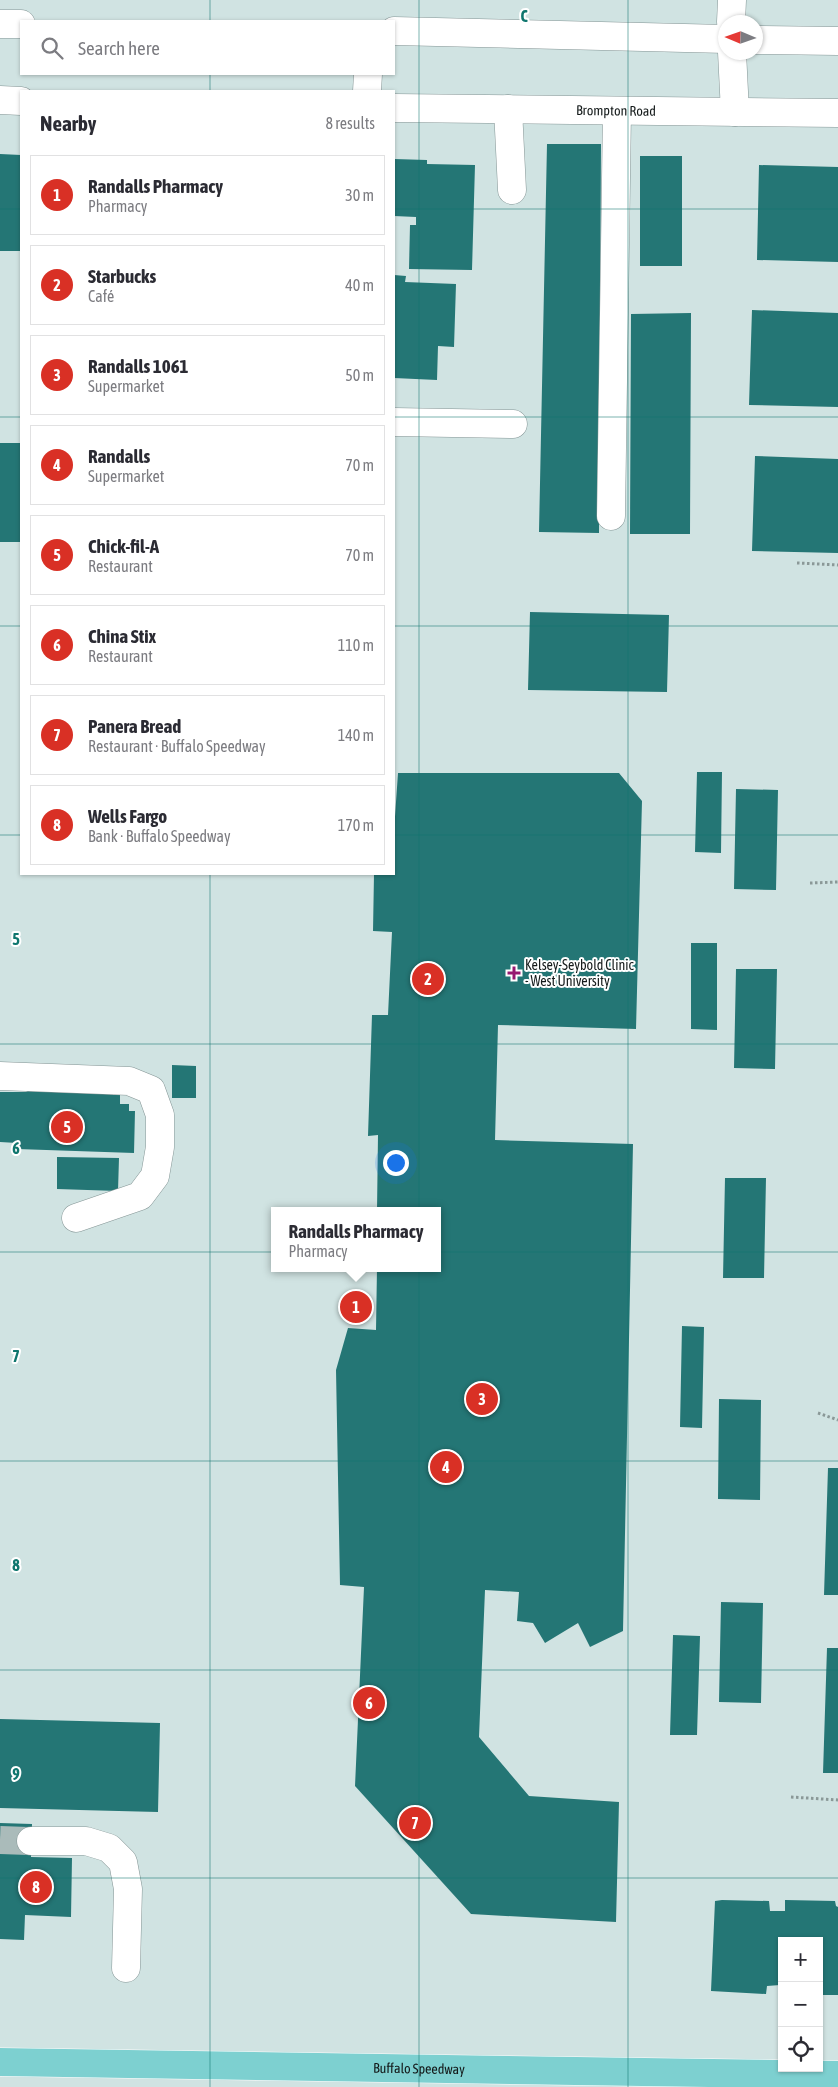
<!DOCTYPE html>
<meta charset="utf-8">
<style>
:root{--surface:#fff;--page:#f2f2f3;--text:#2b2b33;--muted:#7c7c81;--line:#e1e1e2;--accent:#d93025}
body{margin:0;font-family:"Asap Condensed",sans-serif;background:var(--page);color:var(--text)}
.controls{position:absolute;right:15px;bottom:15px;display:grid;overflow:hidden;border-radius:0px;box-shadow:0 1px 4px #0004}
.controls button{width:45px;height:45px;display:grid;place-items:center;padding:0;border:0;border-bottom:1px solid var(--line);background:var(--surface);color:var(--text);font:25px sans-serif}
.compass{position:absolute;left:718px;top:15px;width:45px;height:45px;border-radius:50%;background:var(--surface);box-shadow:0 1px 4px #0004;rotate:272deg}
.you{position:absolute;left:395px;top:1162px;width:18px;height:18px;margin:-12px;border:4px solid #fff;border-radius:50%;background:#1a73e8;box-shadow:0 0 0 8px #1a73e833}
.badge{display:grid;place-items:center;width:32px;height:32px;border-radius:50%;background:var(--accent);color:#fff;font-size:16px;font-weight:700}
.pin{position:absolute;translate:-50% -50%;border:2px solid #fff;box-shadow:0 1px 5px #0006}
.popup{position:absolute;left:271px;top:1207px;width:170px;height:65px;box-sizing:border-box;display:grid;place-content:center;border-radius:0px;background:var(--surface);filter:drop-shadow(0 1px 4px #0005);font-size:16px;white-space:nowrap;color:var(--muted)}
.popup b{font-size:19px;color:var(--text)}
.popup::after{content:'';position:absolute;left:50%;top:100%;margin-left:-10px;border:10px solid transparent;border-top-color:var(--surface)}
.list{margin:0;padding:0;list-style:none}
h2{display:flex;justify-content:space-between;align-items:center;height:65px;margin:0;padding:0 20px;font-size:21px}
h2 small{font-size:16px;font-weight:400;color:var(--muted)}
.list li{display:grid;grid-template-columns:32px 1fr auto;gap:15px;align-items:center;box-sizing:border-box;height:80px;margin:0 10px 10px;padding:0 10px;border:1px solid var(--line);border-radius:0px}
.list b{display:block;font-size:19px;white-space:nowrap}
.list p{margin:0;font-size:16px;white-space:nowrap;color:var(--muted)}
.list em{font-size:16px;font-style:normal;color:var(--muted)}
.icon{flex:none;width:28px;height:28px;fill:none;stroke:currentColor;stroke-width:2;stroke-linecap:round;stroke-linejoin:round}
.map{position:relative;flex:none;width:838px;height:2087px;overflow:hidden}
.search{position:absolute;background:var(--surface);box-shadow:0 1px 4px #0004;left:20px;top:20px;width:375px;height:55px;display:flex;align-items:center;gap:12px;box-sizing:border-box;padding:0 18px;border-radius:0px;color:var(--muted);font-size:19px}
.panel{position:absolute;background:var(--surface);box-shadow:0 1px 4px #0004;left:20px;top:90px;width:375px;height:785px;border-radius:0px}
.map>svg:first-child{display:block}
.building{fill:#247675}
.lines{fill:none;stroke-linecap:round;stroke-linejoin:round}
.minor-tunnel{stroke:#aabbba;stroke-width:28;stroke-dasharray:28 14;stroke-linecap:butt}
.minor-casing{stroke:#849595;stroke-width:29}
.major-casing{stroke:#fff;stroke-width:29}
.path{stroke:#8a9897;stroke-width:3;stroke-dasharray:2.5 2.5;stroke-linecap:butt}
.minor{stroke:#fff;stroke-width:28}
.major{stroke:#7dd0d0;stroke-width:28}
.grid{fill:none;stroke:#0f766e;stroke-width:1;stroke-opacity:0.55}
.poi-dot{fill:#961871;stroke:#fff;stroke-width:2}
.labels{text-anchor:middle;stroke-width:4;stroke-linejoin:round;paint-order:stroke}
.street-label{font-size:14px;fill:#141a1a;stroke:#fff}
.poi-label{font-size:14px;fill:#141a1a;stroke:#fff;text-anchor:start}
.grid-label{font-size:16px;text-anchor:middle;font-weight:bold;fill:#0f766e;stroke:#fff;stroke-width:4;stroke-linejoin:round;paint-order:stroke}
</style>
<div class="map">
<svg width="838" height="2087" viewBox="0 0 838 2087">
<rect width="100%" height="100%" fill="#d0e3e2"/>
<path class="building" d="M547,144H601L599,533L539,532Z
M0,154L21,155V251H0Z
M640,156H682V266H640Z
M394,159L427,160V164L475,165L472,270L409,269L410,225H416V217L394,216Z
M759,165L838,167V262L757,260Z
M394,275L406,276L405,282L456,284L454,347L438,346L437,380L394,378Z
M752,310L838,313V407L749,405Z
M691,313L690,534H630L631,314Z
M0,443H21V542H0Z
M755,456L838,459V553L752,551Z
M530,612L669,615L667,692L528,690Z
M697,772H722L721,853L695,852Z
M398,773H619L642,801L636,1029L498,1025L495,1140L633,1144L623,1631L590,1647L578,1623L545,1643L533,1623L517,1621L519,1592L485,1590L479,1737L529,1796L619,1802L616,1922L471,1914L355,1786L364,1587L340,1585L336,1370L348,1328L376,1330L377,1268H437V1211H377L378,1135L368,1136L372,1015H388L392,932L373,931L374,874H394V831Z
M736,789L778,790L776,890L734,889Z
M691,943H717V1030L691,1029Z
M736,969H777L775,1069L734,1068Z
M172,1065L196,1066V1098H172Z
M34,1088L113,1090V1095H120V1104H129V1111H135L134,1153L17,1149V1143L0,1142V1092H26Z
M57,1157L119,1158L118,1191L57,1189Z
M725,1178H766L764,1278H723Z
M682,1326L704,1327L702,1428L680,1427Z
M719,1399L761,1400L760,1500L718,1499Z
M828,1468H838V1595H824Z
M721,1602L763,1603L761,1703L719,1702Z
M673,1635L700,1636L697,1735H670Z
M827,1648H838V1773H823Z
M0,1719L160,1723L158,1812L0,1808Z
M0,1823L32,1824L31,1857L72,1858L71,1917L25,1915L24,1940L0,1939Z
M722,1900L769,1901L770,1911H785V1900L835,1901L836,1906L838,1907V1995H819V1941H782V1994H779L780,1985L767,1986L766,1994L711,1991L715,1901Z"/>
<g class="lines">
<path class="minor-tunnel" d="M0,1840L31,1841"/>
<g class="minor-casing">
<g id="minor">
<path d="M731,22L732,0"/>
<path d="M0,24H21"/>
<path d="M394,31L726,39"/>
<path d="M756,40L838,41"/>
<path d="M732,52L735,112"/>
<path d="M367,91L368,74"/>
<path d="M0,100L21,101"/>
<path id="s1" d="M394,108L838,113"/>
<path d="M508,109L512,190"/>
<path d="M394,422L513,424"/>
<path d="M611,516L617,111"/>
<path d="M0,1076L129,1081L151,1090L160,1115V1147L155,1176L140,1196L76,1218"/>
<path d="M31,1841H86L109,1848L123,1862L128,1889L126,1968"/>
</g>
</g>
<g class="major-casing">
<g id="major">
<path id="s2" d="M0,2062L838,2075"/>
</g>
</g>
<path class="path" d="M797,563L838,565
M810,883L838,882
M818,1413L838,1420
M791,1797L838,1800"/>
<use href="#minor" class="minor"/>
<use href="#major" class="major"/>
</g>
<path class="grid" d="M210,0V21M419,0V2087M628,0V2087M210,74V91M0,209H21M394,209H838M0,417H21M394,417H838M0,626H21M394,626H838M0,835H21M394,835H838M210,874V2087M0,1044H838M0,1252H838M0,1461H838M0,1670H838M0,1878H838"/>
<path class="poi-dot" d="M511.5 965.5h5v5h5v5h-5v5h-5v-5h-5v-5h5z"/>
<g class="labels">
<g class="street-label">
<text dy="5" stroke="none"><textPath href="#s1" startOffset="222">Brompton Road</textPath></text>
<text dy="5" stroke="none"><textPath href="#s2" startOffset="419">Buffalo Speedway</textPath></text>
</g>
<g class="poi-label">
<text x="525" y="970">Kelsey-Seybold Clinic<tspan x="525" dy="16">- West University</tspan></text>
</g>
</g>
<g class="grid-label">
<text x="524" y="22">C</text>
<text x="16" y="945">5</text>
<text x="16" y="1154">6</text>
<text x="16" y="1362">7</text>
<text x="16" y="1571">8</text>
<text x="16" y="1780">9</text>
</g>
</svg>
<div class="controls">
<button>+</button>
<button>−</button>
<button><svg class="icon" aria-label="locate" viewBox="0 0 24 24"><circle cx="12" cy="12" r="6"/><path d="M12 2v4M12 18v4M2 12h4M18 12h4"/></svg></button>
</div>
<svg class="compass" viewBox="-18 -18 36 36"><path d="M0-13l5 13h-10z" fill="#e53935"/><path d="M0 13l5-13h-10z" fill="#7c7c81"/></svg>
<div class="you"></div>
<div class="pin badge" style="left:356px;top:1307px">1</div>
<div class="popup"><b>Randalls Pharmacy</b>Pharmacy</div>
<div class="pin badge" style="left:428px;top:979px">2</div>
<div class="pin badge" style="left:482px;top:1399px">3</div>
<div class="pin badge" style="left:446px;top:1467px">4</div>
<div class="pin badge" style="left:67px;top:1127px">5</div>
<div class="pin badge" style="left:369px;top:1703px">6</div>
<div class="pin badge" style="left:415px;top:1823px">7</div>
<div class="pin badge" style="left:36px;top:1887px">8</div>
<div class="search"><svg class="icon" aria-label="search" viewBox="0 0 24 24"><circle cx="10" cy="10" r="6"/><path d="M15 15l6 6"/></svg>Search here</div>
<section class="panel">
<h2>Nearby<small>8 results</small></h2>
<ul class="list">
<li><span class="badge">1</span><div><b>Randalls Pharmacy</b><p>Pharmacy</p></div><em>30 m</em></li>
<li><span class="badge">2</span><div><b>Starbucks</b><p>Café</p></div><em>40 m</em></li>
<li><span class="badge">3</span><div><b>Randalls 1061</b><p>Supermarket</p></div><em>50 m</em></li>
<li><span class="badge">4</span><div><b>Randalls</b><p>Supermarket</p></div><em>70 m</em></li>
<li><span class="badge">5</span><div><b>Chick-fil-A</b><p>Restaurant</p></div><em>70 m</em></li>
<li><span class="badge">6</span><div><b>China Stix</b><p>Restaurant</p></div><em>110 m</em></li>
<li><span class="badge">7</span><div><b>Panera Bread</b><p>Restaurant · Buffalo Speedway</p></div><em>140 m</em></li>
<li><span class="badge">8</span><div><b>Wells Fargo</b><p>Bank · Buffalo Speedway</p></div><em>170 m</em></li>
</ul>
</section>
</div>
